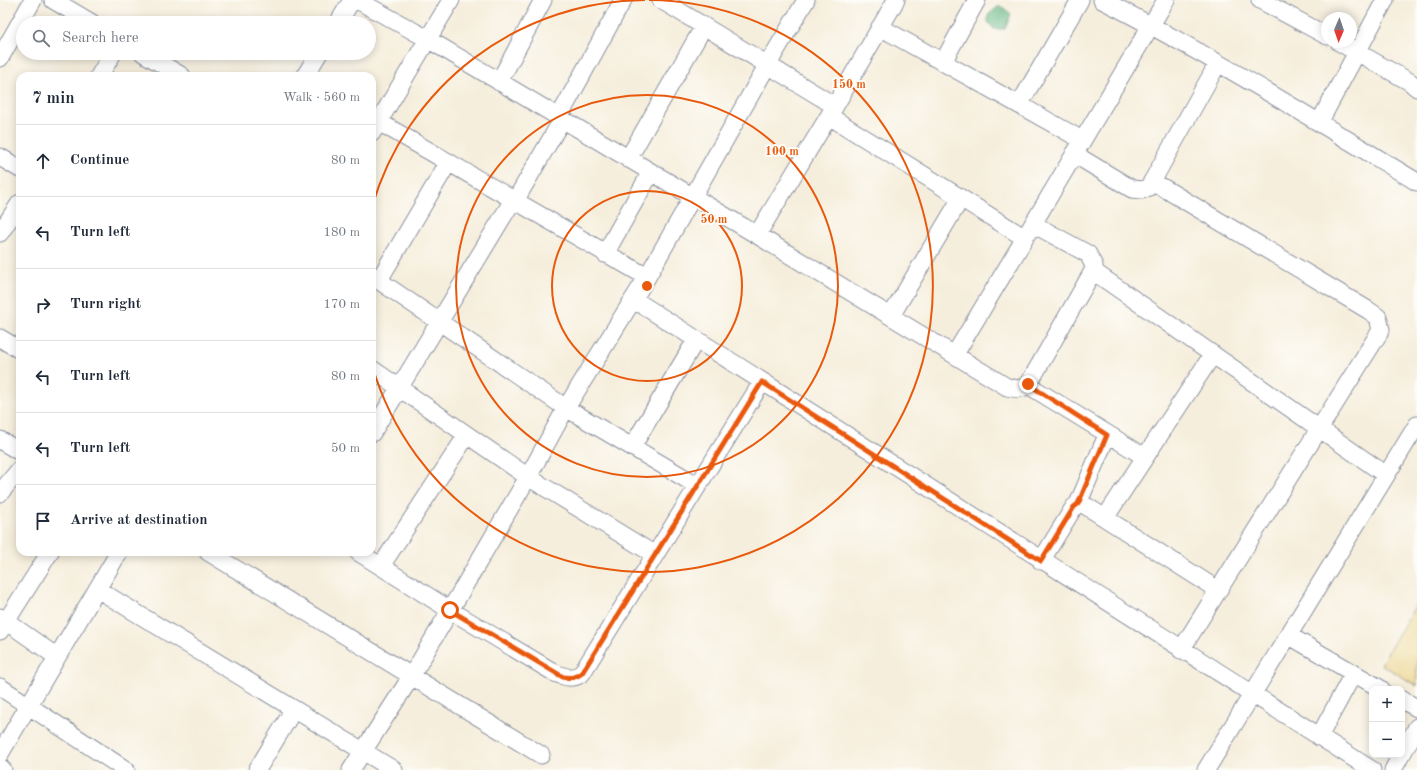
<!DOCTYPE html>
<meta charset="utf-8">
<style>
:root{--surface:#fff;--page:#f6f6f7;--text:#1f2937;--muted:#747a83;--line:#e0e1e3}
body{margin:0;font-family:"Old Standard TT",serif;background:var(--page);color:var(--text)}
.controls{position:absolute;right:12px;bottom:12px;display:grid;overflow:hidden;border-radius:8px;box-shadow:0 2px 10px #0003}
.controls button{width:36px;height:36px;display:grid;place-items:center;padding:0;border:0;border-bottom:1px solid var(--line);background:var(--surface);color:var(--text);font:20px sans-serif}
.compass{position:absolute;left:1321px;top:12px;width:36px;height:36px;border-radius:50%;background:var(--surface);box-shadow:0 2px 10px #0003;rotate:182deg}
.stop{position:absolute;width:12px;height:12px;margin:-9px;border:3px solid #ea580c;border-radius:50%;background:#fff}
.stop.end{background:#ea580c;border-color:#fff;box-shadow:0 1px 4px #0008}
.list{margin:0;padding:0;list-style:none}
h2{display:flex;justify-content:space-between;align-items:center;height:52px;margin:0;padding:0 16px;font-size:17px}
h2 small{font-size:13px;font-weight:400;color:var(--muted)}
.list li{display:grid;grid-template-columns:26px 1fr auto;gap:12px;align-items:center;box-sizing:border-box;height:72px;padding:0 16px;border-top:1px solid var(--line)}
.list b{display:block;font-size:15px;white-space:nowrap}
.list em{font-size:13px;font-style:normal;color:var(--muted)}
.icon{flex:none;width:22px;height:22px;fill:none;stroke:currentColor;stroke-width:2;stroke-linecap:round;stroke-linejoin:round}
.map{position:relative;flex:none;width:1417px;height:770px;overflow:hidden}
.search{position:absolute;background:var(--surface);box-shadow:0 2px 10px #0003;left:16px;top:16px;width:360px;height:44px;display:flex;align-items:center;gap:10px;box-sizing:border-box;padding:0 14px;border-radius:22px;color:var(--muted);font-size:15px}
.panel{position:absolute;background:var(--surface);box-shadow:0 2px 10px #0003;left:16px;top:72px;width:360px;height:484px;border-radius:12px}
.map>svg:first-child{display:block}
.forest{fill:#65b682;stroke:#407270}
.sand{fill:#eeda9e;stroke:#84847e}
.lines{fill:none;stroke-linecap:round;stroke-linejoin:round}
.minor-casing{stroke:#888e9d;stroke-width:19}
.minor{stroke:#fff;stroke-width:17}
.route{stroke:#ea580c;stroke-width:5}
.ring{fill:none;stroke:#e8590c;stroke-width:2}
.centre{fill:#e8590c;stroke:#fdfcf7;stroke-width:2}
.ring-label{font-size:12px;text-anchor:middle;font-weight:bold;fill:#e8590c;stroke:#fdfcf7;stroke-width:4;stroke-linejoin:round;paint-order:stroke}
</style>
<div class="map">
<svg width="1417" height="770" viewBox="0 0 1417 770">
<rect width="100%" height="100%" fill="#fdfcf7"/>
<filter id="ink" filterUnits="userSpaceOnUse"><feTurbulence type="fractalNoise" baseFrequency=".025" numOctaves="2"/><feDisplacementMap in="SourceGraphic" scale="8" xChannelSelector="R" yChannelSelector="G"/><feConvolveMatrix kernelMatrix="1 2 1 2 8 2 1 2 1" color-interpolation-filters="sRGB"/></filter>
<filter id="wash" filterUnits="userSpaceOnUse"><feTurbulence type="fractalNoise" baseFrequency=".012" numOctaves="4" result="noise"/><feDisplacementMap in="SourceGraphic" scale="16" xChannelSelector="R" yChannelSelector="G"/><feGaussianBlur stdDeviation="0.9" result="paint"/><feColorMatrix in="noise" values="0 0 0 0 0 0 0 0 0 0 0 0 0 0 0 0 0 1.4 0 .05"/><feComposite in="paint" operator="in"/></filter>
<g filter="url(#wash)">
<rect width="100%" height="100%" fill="#f6eedc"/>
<path class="forest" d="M1000,5L1011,14L1005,29H994L988,22V15Z"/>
<path class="sand" d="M1417,603V686L1381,664Z"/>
</g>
<g filter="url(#ink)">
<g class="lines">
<g class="minor-casing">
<path id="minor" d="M53,0L92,23
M357,0L426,38L757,235L1007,387C1016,389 1020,390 1028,385L1093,271L1094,266L1088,254L1033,224
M661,0L835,106
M1102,0C1210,55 1313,119 1417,182
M1260,0L1327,36
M338,23L352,0
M880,27L1082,140
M1339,42L1410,82L1417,88
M143,53L182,76
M0,58L33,0
M943,62L977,0
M99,76L113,53
M305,76L319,53
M499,82L543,0
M1019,105L1080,0
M829,116L1025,238L955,354
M559,117L623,0
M372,118L647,277
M1319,123L1385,0
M372,133L451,0
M1074,154L1132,189L1142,190L1149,187L1218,63
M0,157L20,169
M628,159L704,26
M1152,181L1368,310L1378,317L1381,330L1181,650
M515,201L562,120
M0,233L20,203
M1027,234L1166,0
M757,235L835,106L896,0
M605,254L651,172
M1093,271L1386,475
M372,276L566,408L698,486
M379,280L448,163
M633,299L1372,770
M891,316L961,198
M0,338L20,350
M372,369L528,477L655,555
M1028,385L1145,457
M372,433L513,200
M0,440L20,452
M632,447L696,340
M0,493L20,469
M1078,504L1107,435
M1105,518L1213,354
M208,552L541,755
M358,552L450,610L555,673C565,677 573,680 582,673L762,382
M1041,561L1074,507L1078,504H1083L1218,590
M381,566L467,435
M97,589L394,770
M0,617L57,657
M0,631L50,552
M1288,635L1381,689
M0,687L126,770
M1402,700L1417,708
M1319,737L1353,674
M0,754L119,552
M1402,754L1417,727
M0,767L3,770
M257,770L294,709
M351,770L411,677L528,477L566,408L647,277L768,64L806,0
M1206,770L1417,425
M1393,770L1401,755"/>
</g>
<use href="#minor" class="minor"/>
</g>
</g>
<g class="lines" filter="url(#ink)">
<path class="route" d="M450,610L563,677C571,678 576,678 582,673L762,382L1041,561L1074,507L1078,504L1107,435L1028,384"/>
</g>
<g class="ring">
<circle cx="647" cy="286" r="95"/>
<circle cx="647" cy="286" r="191"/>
<path d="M372 207A286 286 0 0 1 645 0M649 0A286 286 0 1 1 372 365"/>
</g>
<circle cx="647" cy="286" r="6" class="centre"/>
<g class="ring-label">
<text x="849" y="88">150 m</text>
<text x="782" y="155">100 m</text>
<text x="714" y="223">50 m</text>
</g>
</svg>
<div class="controls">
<button>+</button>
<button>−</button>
</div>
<svg class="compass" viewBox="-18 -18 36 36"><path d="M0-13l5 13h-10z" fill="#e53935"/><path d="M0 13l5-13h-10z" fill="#747a83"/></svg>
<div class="stop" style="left:450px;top:610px"></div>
<div class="stop end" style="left:1028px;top:384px"></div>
<div class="search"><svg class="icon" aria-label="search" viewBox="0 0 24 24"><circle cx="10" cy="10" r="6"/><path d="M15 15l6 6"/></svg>Search here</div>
<section class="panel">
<h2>7 min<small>Walk · 560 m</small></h2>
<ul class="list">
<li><svg class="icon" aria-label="ahead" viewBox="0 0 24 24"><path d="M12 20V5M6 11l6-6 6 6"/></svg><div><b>Continue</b></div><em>80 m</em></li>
<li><svg class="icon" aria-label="left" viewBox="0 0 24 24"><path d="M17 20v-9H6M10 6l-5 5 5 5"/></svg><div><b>Turn left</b></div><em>180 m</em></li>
<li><svg class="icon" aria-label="right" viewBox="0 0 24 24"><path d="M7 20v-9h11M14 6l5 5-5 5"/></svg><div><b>Turn right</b></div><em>170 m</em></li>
<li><svg class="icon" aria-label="left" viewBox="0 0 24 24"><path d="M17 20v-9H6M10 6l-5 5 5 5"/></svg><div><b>Turn left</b></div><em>80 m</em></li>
<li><svg class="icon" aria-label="left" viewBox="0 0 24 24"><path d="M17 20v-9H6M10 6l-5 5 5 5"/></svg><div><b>Turn left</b></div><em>50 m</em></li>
<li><svg class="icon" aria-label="arrive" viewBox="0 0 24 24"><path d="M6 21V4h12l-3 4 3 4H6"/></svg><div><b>Arrive at destination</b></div></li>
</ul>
</section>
</div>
